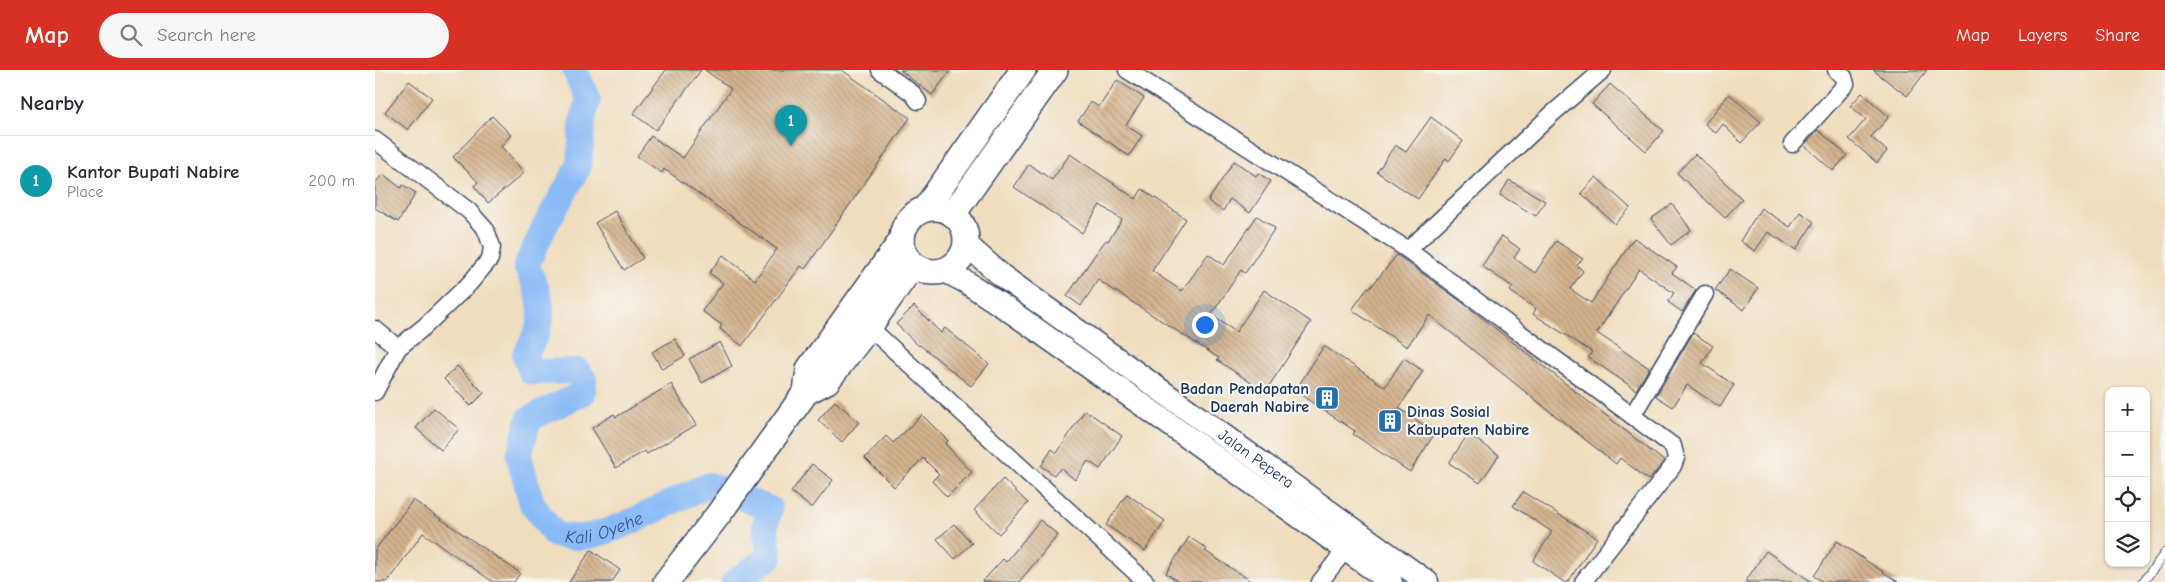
<!DOCTYPE html>
<html lang="en">
<head>
<meta charset="utf-8">
<style>
	body { margin:0; font-family:"Comic Neue",sans-serif; background:#f7f7f7; color:#2b2b33 }
	.controls { position:absolute; right:15px; bottom:15px; display:grid; overflow:hidden; border-radius:10px; box-shadow:0 1px 4px #0004 }
	.controls button { width:45px; height:45px; display:grid; place-items:center; padding:0; border:0; border-bottom:1px solid #e1e1e2; background:#fff; color:#2b2b33; font:25px sans-serif }
	.you { position:absolute; left:829px; top:254px; width:18px; height:18px; margin:-12px; border:4px solid #fff; border-radius:50%; background:#1a73e8; box-shadow:0 0 0 8px #1a73e833 }
	.badge { display:grid; place-items:center; width:32px; height:32px; border-radius:50%; background:#d93025; color:#fff; font-size:16px; font-weight:700 }
	.pin { position:absolute; translate:-50% -41px; filter:drop-shadow(0 1px 2px #0008) }
	.pin::after { content:''; position:absolute; top:26px; width:18px; height:15px; background:inherit; clip-path:polygon(0 0,100% 0,50% 100%) }
	.list { margin:0; padding:0; list-style:none }
	h2 { display:flex; justify-content:space-between; align-items:center; height:65px; margin:0; padding:0 20px; font-size:21px }
	h2 small { font-size:16px; font-weight:400; color:#7c7c81 }
	.list li { display:grid; grid-template-columns:32px 1fr auto; gap:15px; align-items:center; box-sizing:border-box; height:90px; padding:0 20px; border-top:1px solid #e1e1e2 }
	.list b { display:block; font-size:19px; white-space:nowrap }
	.list p { margin:0; font-size:16px; white-space:nowrap; color:#7c7c81 }
	.list em { font-size:16px; font-style:normal; color:#7c7c81 }
	.icon { flex:none; width:28px; height:28px; fill:none; stroke:currentColor; stroke-width:2; stroke-linecap:round; stroke-linejoin:round }
	.map { position:relative; flex:none; width:1790px; height:512px; overflow:hidden }
	header { display:flex; align-items:center; gap:30px; box-sizing:border-box; height:70px; padding:0 25px; background:#d93025; color:#fff }
	header strong { font-size:24px }
	nav { display:flex; gap:28px; margin-inline-start:auto; font-size:18px }
	.search { width:350px; height:45px; background:#f7f7f7; display:flex; align-items:center; gap:12px; box-sizing:border-box; padding:0 18px; border-radius:28px; color:#7c7c81; font-size:19px }
	main { display:flex }
	aside { flex:1; background:#fff }
	.map>svg:first-child { display:block }
	.lines { fill:none; stroke-linecap:round; stroke-linejoin:round }
	.river { stroke:#89baf6; stroke-width:26 }
	.building { fill:url(#building-back-hatch) }
	.lane-casing { stroke:#3b496c; stroke-width:10 }
	.street-casing { stroke:#3b496c; stroke-width:19 }
	.secondary-casing { stroke:#3b496c; stroke-width:25 }
	.primary-casing { stroke:#3b496c; stroke-width:28 }
	.lane { stroke:#fff; stroke-width:8 }
	.street { stroke:#fff; stroke-width:16 }
	.secondary { stroke:#fff; stroke-width:22 }
	.primary { stroke:#fff; stroke-width:25 }
	.labels { text-anchor:middle; dominant-baseline:central; stroke-width:4.5; stroke-linejoin:round; paint-order:stroke }
	.poi-label { font-size:16px; font-weight:bold; fill:#1b2f5e; stroke:#f6f6f2; text-anchor:end }
	.street-label { font-size:16px; fill:#1b2f5e; stroke:#f6f6f2 }
	.water-label { font-size:18px; font-style:italic; fill:#365284; stroke:#f6f6f2 }
</style>
</head>
<body>
<header>
<strong>Map</strong>
<div class="search"><svg class="icon" aria-label="search" viewBox="0 0 24 24"><circle cx="10" cy="10" r="6"/><path d="M15 15l6 6"/></svg>Search here</div>
<nav><a>Map</a><a>Layers</a><a>Share</a></nav>
</header>
<main>
<aside>
<h2>Nearby<small></small></h2>
<ul class="list">
<li><span class="badge" style="background:#0f9aa8">1</span><div><b>Kantor Bupati Nabire</b><p>Place</p></div><em>200 m</em></li>
</ul>
</aside>
<div class="map">
<svg width="1790" height="512" viewBox="0 0 1790 512">
	<defs>
		<pattern id="building-back-hatch" width="6" height="6" patternUnits="userSpaceOnUse" patternTransform="scale(1.25)"><rect width="6" height="6" fill="#d5b38d"/><path d="M-1 5l2 2M0 0l6 6M5-1l2 2" fill="none" stroke="#ac9276"/></pattern>
	</defs>
	<rect width="100%" height="100%" fill="#f6f6f2"/>
	<filter id="ink" filterUnits="userSpaceOnUse"><feTurbulence type="fractalNoise" baseFrequency=".02" numOctaves="2"/><feDisplacementMap in="SourceGraphic" scale="10" xChannelSelector="R" yChannelSelector="G"/><feConvolveMatrix kernelMatrix="1 2 1 2 8 2 1 2 1" color-interpolation-filters="sRGB"/></filter>
	<filter id="wash" filterUnits="userSpaceOnUse"><feTurbulence type="fractalNoise" baseFrequency=".0096" numOctaves="4" result="noise"/><feDisplacementMap in="SourceGraphic" scale="20" xChannelSelector="R" yChannelSelector="G"/><feGaussianBlur stdDeviation="1.12" result="paint"/><feColorMatrix in="noise" values="0 0 0 0 0 0 0 0 0 0 0 0 0 0 0 0 0 1.4 0 .05"/><feComposite in="paint" operator="in"/></filter>
	<g filter="url(#wash)">
		<rect width="100%" height="100%" fill="#f0ddbd"/>
		<g class="lines">
			<path class="river" id="s1" d="M200,0L213,30L208,48L204,96L170,156L151,196C170,233 172,248 150,285L156,302L203,301L209,309L208,323L154,349L144,386L157,434L180,465C189,466 199,468 207,467C245,463 297,429 335,415L395,439L390,457L395,487L359,512"/>
		</g>
		<g id="blocks">
			<g class="building">
				<polygon points="291,0 326,0 281,60 258,44"/>
				<polygon points="330,0 467,0 535,48 430,199 426,196 367,276 345,259 347,255 327,241 348,213 334,203 348,185 380,210 402,179 289,99 287,103 262,86 276,66 308,88 356,19"/>
				<polygon points="525,0 576,0 557,25"/>
				<polygon points="1498,0 1552,0 1532,26"/>
				<polygon points="742,10 769,28 751,55 767,66 754,86 703,51 716,32 724,37"/>
				<polygon points="34,11 57,28 33,60 10,42"/>
				<polygon points="1235,14 1289,61 1271,81 1217,34"/>
				<polygon points="1487,23 1514,47 1496,67 1512,81 1502,93 1474,69 1491,49 1475,36"/>
				<polygon points="1354,24 1386,52 1366,73 1348,54 1341,63 1330,54"/>
				<polygon points="117,46 136,65 126,76 149,103 113,133 99,116 103,112 78,87"/>
				<polygon points="1056,47 1088,71 1074,91 1071,88 1043,129 1002,102 1020,75 1031,82"/>
				<polygon points="1443,60 1472,85 1458,101 1429,75"/>
				<polygon points="695,84 761,129 767,119 811,149 777,201 807,221 833,184 849,195 882,146 900,158 870,203 866,200 836,245 861,262 889,220 936,252 890,322 842,290 844,288 723,210 706,236 692,226 719,186 731,170 733,171 747,150 725,135 707,163 639,117 654,94 677,110"/>
				<polygon points="1320,84 1367,129 1350,148 1302,103"/>
				<polygon points="859,91 881,106 883,103 896,111 875,143 855,129 848,141 833,131"/>
				<polygon points="8,104 26,118 28,115 41,123 23,152 0,138 0,113"/>
				<polygon points="1221,107 1255,138 1240,154 1206,123"/>
				<polygon points="1134,110 1170,131 1161,146 1125,125"/>
				<polygon points="1297,134 1316,160 1296,175 1276,149"/>
				<polygon points="1386,138 1415,157 1425,142 1439,152 1421,180 1393,162 1380,181 1365,171"/>
				<polygon points="240,141 268,188 249,200 220,153"/>
				<polygon points="1127,166 1145,179 1139,188 1160,203 1181,171 1208,189 1202,195 1208,201 1195,219 1216,233 1259,168 1302,197 1297,203 1321,220 1307,242 1293,232 1299,223 1264,199 1222,263 1274,298 1261,320 1213,287 1217,282 1158,244 1161,239 1135,221 1138,217 1107,196"/>
				<polygon points="1022,185 1088,233 1289,391 1274,410 1245,388 1241,394 1054,245 1032,277 977,240 993,217 995,218"/>
				<polygon points="1355,199 1383,218 1369,240 1340,220"/>
				<polygon points="539,236 566,263 570,258 614,294 596,316 545,275 544,276 521,254"/>
				<polygon points="1318,263 1338,276 1327,293 1359,315 1345,337 1312,315 1298,337 1281,326"/>
				<polygon points="300,269 310,286 287,299 277,282"/>
				<polygon points="345,272 357,296 327,313 314,289"/>
				<polygon points="949,276 1010,317 1029,288 1048,301 1024,338 1060,363 1035,402 978,364 980,361 920,321"/>
				<polygon points="82,296 109,323 96,336 69,309"/>
				<polygon points="296,314 321,355 272,384 270,381 241,398 217,358 239,344 241,347"/>
				<polygon points="460,331 484,352 467,372 443,350"/>
				<polygon points="59,338 84,359 66,380 41,358"/>
				<polygon points="710,340 747,366 725,399 713,391 700,410 686,398 679,405 666,396 677,379 682,383"/>
				<polygon points="547,345 573,371 570,374 597,402 572,427 557,411 564,404 548,388 519,417 490,388 511,366 518,373"/>
				<polygon points="1093,364 1124,385 1105,413 1074,393"/>
				<polygon points="437,394 458,410 437,438 416,422"/>
				<polygon points="628,409 653,433 624,464 599,440"/>
				<polygon points="1148,422 1222,468 1193,512 1189,512 1158,491 1177,462 1138,436"/>
				<polygon points="752,424 790,451 770,481 731,455"/>
				<polygon points="38,430 145,503 139,512 118,512 48,463 12,512 0,512 0,480"/>
				<polygon points="665,450 683,465 644,512 607,512 628,489 631,492"/>
				<polygon points="579,454 597,473 580,489 562,469"/>
				<polygon points="814,467 832,479 830,481 877,512 804,512 791,503"/>
				<polygon points="1462,471 1523,512 1448,512 1439,506"/>
				<polygon points="216,480 245,500 237,512 194,512"/>
				<polygon points="1391,481 1437,512 1370,512"/>
			</g>
		</g>
	</g>
	<g filter="url(#ink)">
		<use href="#blocks" fill-opacity="0" stroke="#3b496c" stroke-width="1"/>
		<g class="lines">
			<defs>
				<polyline id="lane" points="1768,512 1790,483"/>
				<g id="street">
					<polyline points="505,0 537,23 543,31"/>
					<polyline points="752,0 1033,180 1298,376 1301,388 1298,396 1208,512"/>
					<polyline points="0,70 94,141 111,160 117,177 115,189 95,213 49,257 23,278 0,322"/>
					<polyline points="1417,74 1471,14 1469,7 1461,0"/>
					<polyline points="1033,180 1177,44 1228,0"/>
					<polyline points="494,257 771,512"/>
					<polyline points="0,259 23,278"/>
					<polyline points="1257,346 1330,224"/>
					<polyline points="945,512 970,480"/>
				</g>
				<g id="secondary">
					<path id="s2" d="M591,174L627,206L1052,512"/>
					<polyline points="570,201 591,212 638,243 1016,512"/>
				</g>
				<g id="primary">
					<circle cx="559" cy="170" r="32"/>
					<polyline points="550,139 648,0"/>
					<polyline points="578,144 680,0"/>
					<polyline points="431,322 434,299 527,170"/>
					<polyline points="291,512 343,445 431,322 452,311 494,257 538,195"/>
				</g>
			</defs>
			<use href="#lane" class="lane-casing"/>
			<use href="#street" class="street-casing"/>
			<use href="#secondary" class="secondary-casing"/>
			<use href="#primary" class="primary-casing"/>
			<use href="#lane" class="lane"/>
			<use href="#street" class="street"/>
			<use href="#secondary" class="secondary"/>
			<use href="#primary" class="primary"/>
		</g>
	</g>
	<defs>
		<symbol id="building-square" viewBox="-11 -11 22 22"><rect x="-9" y="-9" width="18" height="18" rx="4" fill="#1f6fb2" stroke="#f6f6f2"/><path d="M-4-6H4V6H1V3H-1V6H-4ZM-2.5-4.3h1.7v1.8h-1.7ZM.8-4.3h1.7v1.8H.8ZM-2.5-1h1.7V.8h-1.7ZM.8-1h1.7V.8H.8Z" fill="#fff"/></symbol>
	</defs>
	<g fill-rule="evenodd">
		<use href="#building-square" x="938" y="314" width="28" height="28"/>
		<use href="#building-square" x="1001" y="337" width="28" height="28"/>
	</g>
	<g class="labels">
		<g class="poi-label">
			<text x="934" y="319">Badan Pendapatan<tspan x="934" dy="18">Daerah Nabire</tspan></text>
			<text x="1032" y="342" text-anchor="start">Dinas Sosial<tspan x="1032" dy="18">Kabupaten Nabire</tspan></text>
		</g>
		<g class="street-label">
			<text stroke="none"><textPath href="#s2" startOffset="361">Jalan Pepera</textPath></text>
		</g>
		<g class="water-label">
			<text stroke="none"><textPath href="#s1" startOffset="634">Kali Oyehe</textPath></text>
		</g>
	</g>
</svg>
<div class="controls">
<button>+</button>
<button>−</button>
<button><svg class="icon" aria-label="locate" viewBox="0 0 24 24"><circle cx="12" cy="12" r="6"/><path d="M12 2v4M12 18v4M2 12h4M18 12h4"/></svg></button>
<button><svg class="icon" aria-label="layers" viewBox="0 0 24 24"><path d="M12 4l9 5-9 5-9-5zM3 14l9 5 9-5"/></svg></button>
</div>
<div class="you"></div>
<div class="pin badge" style="left:416px;top:76px;background:#0f9aa8">1</div>
</div>
</main>
</body>
</html>
